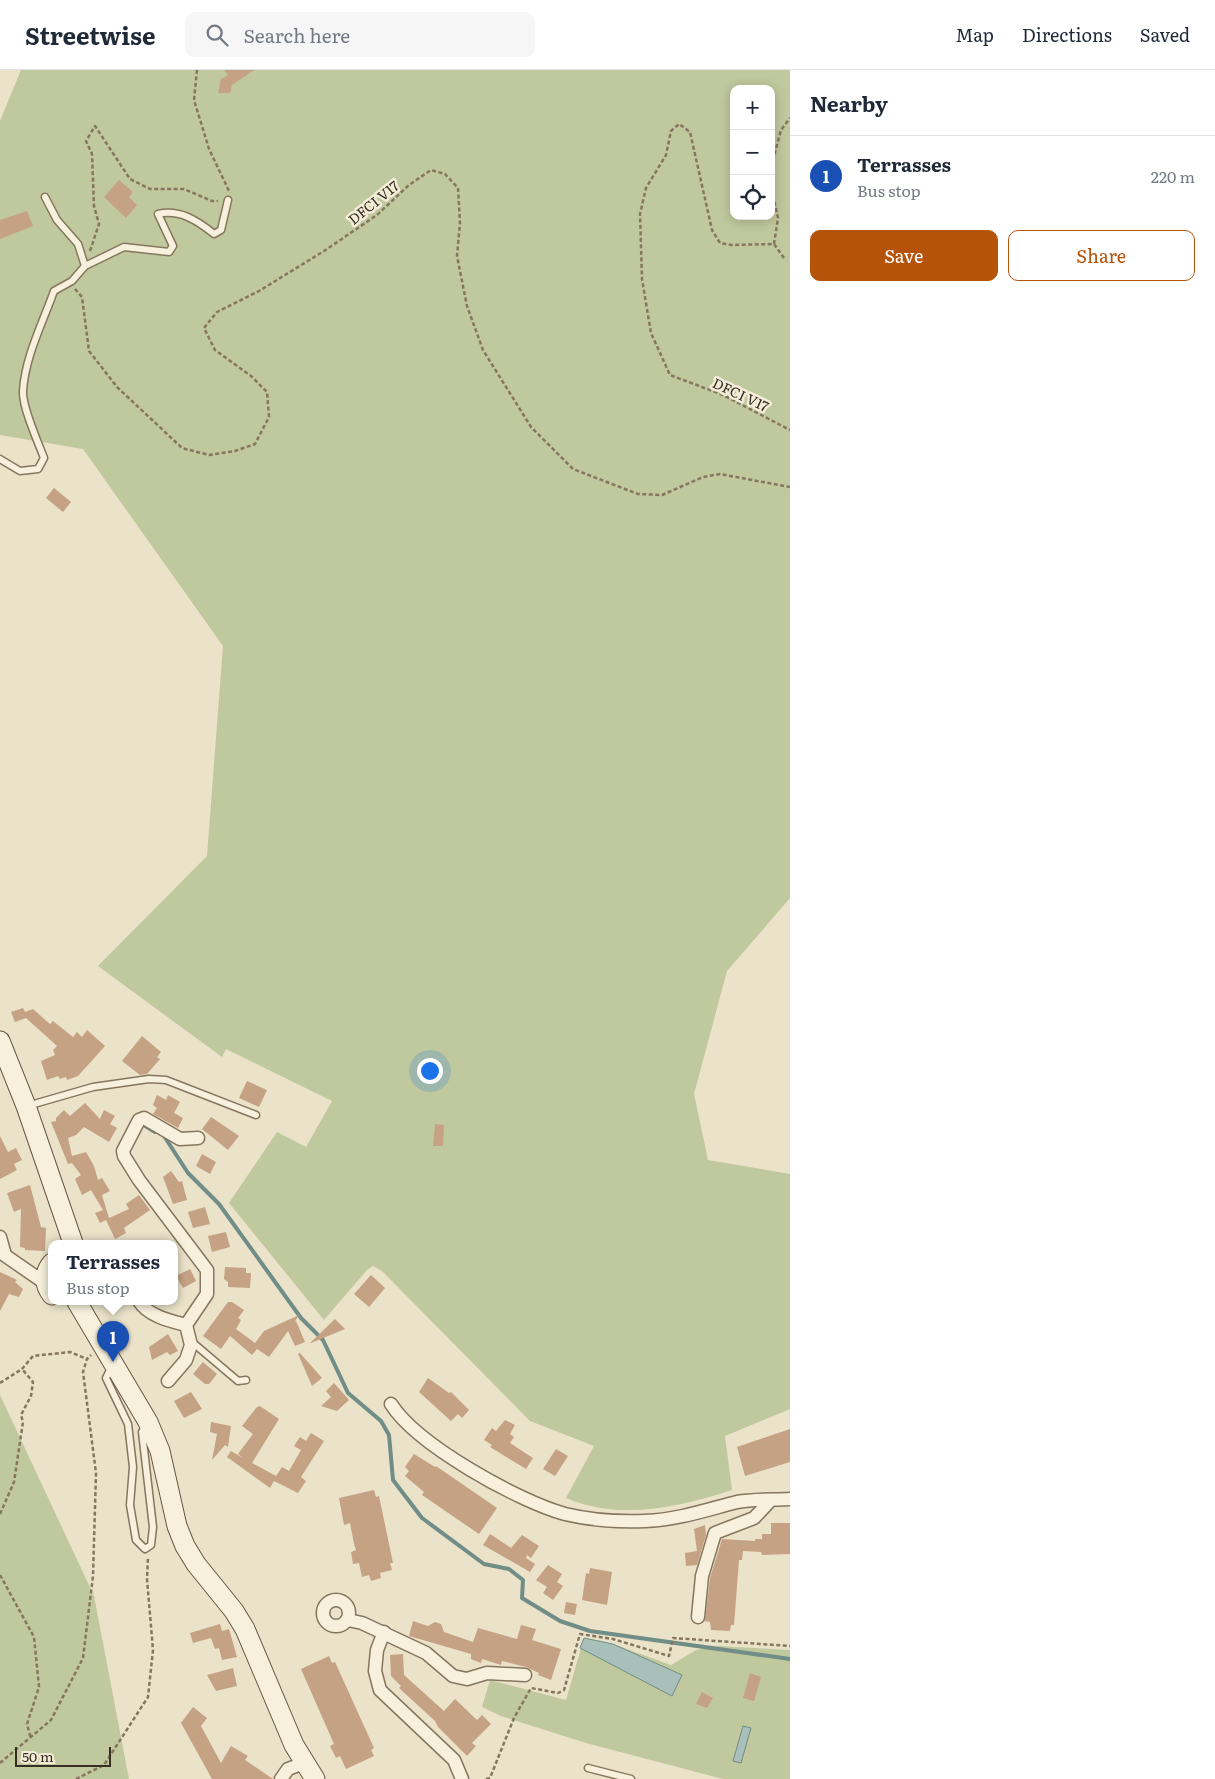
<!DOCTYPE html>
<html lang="en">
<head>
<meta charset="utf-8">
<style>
	body { margin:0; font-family:Literata,serif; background:#f6f6f7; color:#1f2937 }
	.controls { position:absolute; right:15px; top:15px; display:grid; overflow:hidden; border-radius:10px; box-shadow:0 2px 12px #0003 }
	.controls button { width:45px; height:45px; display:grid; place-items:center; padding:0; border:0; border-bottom:1px solid #e0e1e3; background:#fff; color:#1f2937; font:25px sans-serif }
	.scale { position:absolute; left:15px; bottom:12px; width:96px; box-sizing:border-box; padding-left:5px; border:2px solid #372d21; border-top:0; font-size:14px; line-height:18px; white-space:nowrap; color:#372d21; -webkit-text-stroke:4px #f3ecd8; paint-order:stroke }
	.you { position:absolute; left:429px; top:1000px; width:18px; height:18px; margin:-12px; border:4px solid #fff; border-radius:50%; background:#1a73e8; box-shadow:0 0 0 8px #1a73e833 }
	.badge { display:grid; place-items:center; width:32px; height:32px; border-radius:50%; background:#b45309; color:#fff; font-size:16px; font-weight:700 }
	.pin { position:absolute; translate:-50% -41px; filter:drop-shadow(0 1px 2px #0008) }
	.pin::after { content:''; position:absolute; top:26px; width:18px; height:15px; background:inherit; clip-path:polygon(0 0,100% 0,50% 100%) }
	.popup { position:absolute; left:48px; top:1170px; width:130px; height:65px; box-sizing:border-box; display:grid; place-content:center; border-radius:10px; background:#fff; filter:drop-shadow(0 1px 4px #0005); font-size:16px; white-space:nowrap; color:#747a83 }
	.popup b { font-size:19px; color:#1f2937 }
	.popup::after { content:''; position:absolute; left:50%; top:100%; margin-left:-10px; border:10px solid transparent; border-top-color:#fff }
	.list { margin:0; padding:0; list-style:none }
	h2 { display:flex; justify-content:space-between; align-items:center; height:65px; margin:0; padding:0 20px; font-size:21px }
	h2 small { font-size:16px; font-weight:400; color:#747a83 }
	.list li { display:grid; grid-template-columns:32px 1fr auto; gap:15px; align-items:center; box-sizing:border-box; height:80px; padding:0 20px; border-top:1px solid #e0e1e3 }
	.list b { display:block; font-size:19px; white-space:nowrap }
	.list p { margin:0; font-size:16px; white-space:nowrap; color:#747a83 }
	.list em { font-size:16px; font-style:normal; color:#747a83 }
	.actions { display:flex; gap:10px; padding:15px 20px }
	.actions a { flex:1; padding:11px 0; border:1px solid #b45309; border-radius:10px; text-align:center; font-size:18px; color:#b45309 }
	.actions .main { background:#b45309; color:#fff }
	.icon { flex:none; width:28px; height:28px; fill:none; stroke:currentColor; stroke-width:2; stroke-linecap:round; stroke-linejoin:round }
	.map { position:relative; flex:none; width:790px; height:1709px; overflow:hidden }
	header { display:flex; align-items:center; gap:30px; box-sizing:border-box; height:70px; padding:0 25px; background:#fff; border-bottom:1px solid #e0e1e3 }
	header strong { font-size:24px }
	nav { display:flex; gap:28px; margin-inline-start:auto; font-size:18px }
	.search { width:350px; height:45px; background:#f6f6f7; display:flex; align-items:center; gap:12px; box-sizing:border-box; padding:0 18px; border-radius:10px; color:#747a83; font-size:19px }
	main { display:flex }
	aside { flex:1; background:#fff }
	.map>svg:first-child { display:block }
	.green { fill:#c0c89e; fill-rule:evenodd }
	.water { fill:#a9bfba; stroke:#708d87 }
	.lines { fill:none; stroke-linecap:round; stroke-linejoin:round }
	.stream { stroke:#708d87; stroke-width:4 }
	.building { fill:#c5a283 }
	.lane-casing { stroke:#85765f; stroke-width:9 }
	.street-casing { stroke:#85765f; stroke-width:15 }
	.secondary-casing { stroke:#675742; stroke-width:21 }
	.path { stroke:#85765f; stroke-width:2.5; stroke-dasharray:4 2.5; stroke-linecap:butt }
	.lane { stroke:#f6f0dc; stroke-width:6 }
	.street { stroke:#f6f0dc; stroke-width:12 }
	.secondary { stroke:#f6f0dc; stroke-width:19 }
	.labels { text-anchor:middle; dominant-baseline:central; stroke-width:5; stroke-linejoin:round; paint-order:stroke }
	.street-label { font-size:14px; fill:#372d21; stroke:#f3ecd8 }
</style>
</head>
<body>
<header>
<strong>Streetwise</strong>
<div class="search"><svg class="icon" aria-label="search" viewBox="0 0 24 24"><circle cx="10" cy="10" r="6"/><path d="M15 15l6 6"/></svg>Search here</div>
<nav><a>Map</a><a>Directions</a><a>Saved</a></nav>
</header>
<main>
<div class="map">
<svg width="790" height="1709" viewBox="0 0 790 1709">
	<rect width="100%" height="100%" fill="#eae2c9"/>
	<g class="green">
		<path d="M21,0H790V828L727,901L694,1024L708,1090L790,1104V1339L725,1366L732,1420C680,1437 619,1451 566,1428L594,1376L530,1351L382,1201L373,1196L367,1200L324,1250L229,1133L277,1062L306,1077L332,1031L226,979L222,987L98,896L207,786L223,576L83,379L0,365V51ZM734,19H771V146H734Z"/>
		<polygon points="0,1325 94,1526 129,1709 0,1709"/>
		<polygon points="584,1568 613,1574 671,1595 696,1580 718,1576 790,1580 790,1709 723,1709 586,1673 501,1646 482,1637 490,1610 566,1630"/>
	</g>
	<g class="water">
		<polygon points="584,1568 613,1574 682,1605 672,1626 580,1578"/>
		<polygon points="743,1656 751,1658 741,1693 733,1691"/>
	</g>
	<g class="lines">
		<g class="stream">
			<polyline points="142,1054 155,1062"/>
			<polyline points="164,1066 188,1103 219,1134 301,1248 323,1270 348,1323 381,1351 389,1365 393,1410 422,1448 484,1494 509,1499 523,1510 522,1528 560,1551 590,1561 790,1589"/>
		</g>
	</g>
	<g class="building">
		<polygon points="224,0 254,0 232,15 230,23 218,23 221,9 228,5"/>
		<polygon points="119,110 133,122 129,127 137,135 126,148 104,127"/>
		<polygon points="27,141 33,156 0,169 0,150"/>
		<polygon points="54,418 71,432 63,442 46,428"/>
		<polygon points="23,938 25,942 33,939 50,954 53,951 73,967 77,962 82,967 87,960 105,976 78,1006 67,1010 66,1007 60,1009 58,1006 47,1010 41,991 55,985 53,980 57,976 26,948 15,952 11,942"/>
		<polygon points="142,966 161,982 157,987 160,989 147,1004 140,1005 122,991"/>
		<polygon points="247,1011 267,1020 259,1037 239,1028"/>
		<polygon points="157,1025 166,1030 168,1025 180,1032 174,1043 183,1048 178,1058 153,1044 157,1038 153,1035"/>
		<polygon points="85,1033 100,1049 104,1040 115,1046 110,1054 117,1058 109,1072 84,1057 76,1065 68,1068 72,1086 86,1082 94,1096 98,1110 102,1108 110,1121 102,1125 109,1148 129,1139 126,1134 139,1125 150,1140 124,1158 126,1163 115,1169 106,1150 100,1153 95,1143 103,1140 91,1120 82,1125 75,1109 81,1105 72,1093 68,1094 51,1052 56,1051 56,1048 64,1040 70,1046"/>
		<polygon points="211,1047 239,1066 228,1080 202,1059"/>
		<polygon points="435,1054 444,1055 443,1076 433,1076"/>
		<polygon points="0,1066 8,1082 16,1078 22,1090 14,1094 17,1100 0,1109"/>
		<polygon points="202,1084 216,1092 210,1104 196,1096"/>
		<polygon points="171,1101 179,1112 182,1111 187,1130 173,1134 163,1107"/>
		<polygon points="30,1115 41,1157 46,1158 45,1181 25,1180 25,1178 20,1177 21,1139 14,1142 7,1123"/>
		<polygon points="205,1137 210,1154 193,1158 188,1142"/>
		<polygon points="226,1162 230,1177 212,1182 208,1166"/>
		<polygon points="225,1197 246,1198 246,1203 251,1203 250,1218 228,1217 228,1212 224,1209"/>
		<polygon points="190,1199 196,1211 183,1218 176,1206"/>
		<polygon points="0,1202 17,1210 15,1212 23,1219 19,1227 9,1224 0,1241"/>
		<polygon points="371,1205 385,1218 369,1237 354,1224"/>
		<polygon points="228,1232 232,1232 244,1240 238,1248 241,1250 236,1259 255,1273 264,1261 299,1245 294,1253 296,1251 305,1272 295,1276 288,1261 269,1287 257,1279 252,1285 230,1266 221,1279 203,1266"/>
		<polygon points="335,1249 345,1259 311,1273 310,1273"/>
		<polygon points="168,1264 178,1281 170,1285 167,1282 152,1290 149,1277"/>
		<polygon points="300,1283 322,1308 312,1316 298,1284"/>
		<polygon points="203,1292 217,1304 209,1314 205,1314 193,1304"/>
		<polygon points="428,1308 449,1323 451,1322 469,1340 462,1348 458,1344 451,1351 419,1322"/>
		<polygon points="334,1313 349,1330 337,1341 321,1336 331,1327 326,1321"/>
		<polygon points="191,1322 202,1339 184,1348 174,1331"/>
		<polygon points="260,1336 279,1349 252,1393 276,1406 282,1397 289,1401 301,1380 294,1376 300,1367 306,1371 311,1363 324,1371 301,1407 306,1411 298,1423 274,1411 270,1418 227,1387 231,1381 243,1388 238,1384 253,1364 242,1356 257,1337"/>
		<polygon points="505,1350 515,1355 510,1364 514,1367 510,1373 533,1388 526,1399 490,1377 492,1375 484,1370 492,1358 496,1361"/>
		<polygon points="211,1352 231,1356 228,1377 225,1375 212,1390 217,1364 210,1362"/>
		<polygon points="790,1359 790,1392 745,1406 737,1377"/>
		<polygon points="556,1379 568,1386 555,1406 543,1399"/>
		<polygon points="414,1384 435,1397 436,1396 497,1438 479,1464 422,1425 424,1422 405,1406 409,1401 405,1397"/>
		<polygon points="374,1420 376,1427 379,1426 393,1493 390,1493 392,1500 380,1503 381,1508 371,1511 369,1505 362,1507 359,1493 353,1494 351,1482 356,1480 354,1474 350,1453 344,1455 339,1428"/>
		<polygon points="771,1453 790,1453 790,1484 762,1485 761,1482 743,1481 742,1490 739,1490 734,1555 731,1555 730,1561 711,1560 710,1552 705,1551 710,1508 722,1469 755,1471 755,1469 762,1469 762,1464 771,1464"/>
		<polygon points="705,1455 706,1465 697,1495 686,1496 685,1483 697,1481 694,1459"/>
		<polygon points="490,1464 511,1478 522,1465 539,1476 531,1488 527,1485 526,1488 535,1494 530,1502 483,1475"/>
		<polygon points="548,1495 562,1504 557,1512 563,1516 553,1530 543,1523 547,1517 536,1510"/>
		<polygon points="590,1498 612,1502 607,1535 582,1530 586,1503 589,1504"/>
		<polygon points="566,1532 577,1534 575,1545 564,1543"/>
		<polygon points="413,1551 428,1556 435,1552 441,1554 444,1562 473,1572 478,1558 517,1569 521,1555 536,1559 532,1570 561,1579 551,1610 538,1605 539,1603 526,1597 502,1591 501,1595 482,1589 481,1593 471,1589 471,1584 409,1566"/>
		<polygon points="220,1554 222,1561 229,1559 237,1587 222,1590 219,1578 215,1579 211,1568 193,1573 190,1563"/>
		<polygon points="403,1584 404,1605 444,1641 455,1629 477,1650 482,1645 491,1654 472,1673 476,1676 467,1686 438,1657 435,1651 399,1618 401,1616 391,1606 390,1585"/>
		<polygon points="329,1586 332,1593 335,1592 374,1678 371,1680 374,1686 346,1699 340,1686 336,1688 330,1676 334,1674 301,1599"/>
		<polygon points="233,1598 237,1616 216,1621 207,1605"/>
		<polygon points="750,1603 761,1607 754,1631 743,1628"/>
		<polygon points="702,1622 713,1628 707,1638 696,1634"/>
		<polygon points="193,1637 207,1648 201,1656 221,1693 231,1676 248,1686 245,1690 273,1709 212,1709 181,1653"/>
	</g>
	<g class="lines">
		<defs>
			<g id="lane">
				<path d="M85,196L124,177L169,182L173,176L158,144C180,139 198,151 214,164L221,160L228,130"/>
				<path d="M0,389L20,401L38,399L44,388C38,372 22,337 23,321C25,287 43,252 54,221L72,211L85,196L78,174L57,150L45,127"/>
				<polyline points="27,1036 93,1017 149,1009 166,1010 256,1045"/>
				<polyline points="192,1272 238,1311 246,1310"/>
				<polyline points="115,1298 110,1300 106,1308 128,1354 133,1397 130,1435 136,1470 145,1479 151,1475 153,1457 142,1362 146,1355"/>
				<polyline points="588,1698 631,1709"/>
			</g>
			<g id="street">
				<polyline points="0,1167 5,1185"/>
				<polyline points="0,1182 45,1213"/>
				<path d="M139,1231C148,1246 170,1251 186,1255L207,1224V1200L139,1110L124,1086L123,1081L139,1050L144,1048L180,1069L198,1068"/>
				<polyline points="168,1311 186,1290 191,1275 186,1255"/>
				<path d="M391,1334C417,1375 518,1431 565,1444C590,1450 619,1452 645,1451C677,1450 706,1440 737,1432C754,1429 773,1430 790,1429"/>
				<circle cx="336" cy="1543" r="13"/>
				<polyline points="698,1547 702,1506 715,1463 754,1448 771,1430"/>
				<polyline points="348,1550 362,1553 426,1583 453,1606 467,1609 487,1603 525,1605"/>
				<polyline points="384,1562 377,1580 375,1601 380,1620 454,1690 462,1709"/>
				<polyline points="281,1709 288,1699 304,1693"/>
			</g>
			<g id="secondary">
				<polyline points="0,971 26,1036 73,1173"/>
				<path d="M52,1193C43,1204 44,1215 52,1225"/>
				<polyline points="77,1232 148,1352 160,1381 177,1456 185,1476 196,1494 234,1541 245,1559 294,1675 315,1709"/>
			</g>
		</defs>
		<use href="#lane" class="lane-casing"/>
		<use href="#street" class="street-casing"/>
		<use href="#secondary" class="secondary-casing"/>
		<g class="path">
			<polyline points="197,0 194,30 209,79 230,123"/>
			<polyline points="774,174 778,148 772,121 774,86 781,60 790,48"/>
			<polyline points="90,181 99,154 94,136 92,84 86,71 95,56 130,109 150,119 184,119 212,131 218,131"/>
			<polyline points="784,188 774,174 731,175 720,173 712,160 690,62 679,54 671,61 666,85 646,118 640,144 642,209 651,263 670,305 723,325 790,360"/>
			<polyline points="75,219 82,227 89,281 117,317 182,378 209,385 235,381 255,374 269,347 267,322 251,306 215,280 204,258 217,242 259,221 324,181 377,145 409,115 431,100 445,104 458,118 460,153 457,186 467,236 483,280 531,357 573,399 638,424 662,425 703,407 720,404 790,417"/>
			<polyline points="0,1313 22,1299 33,1286 70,1282 87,1289"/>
			<polyline points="0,1444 14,1412 23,1352 21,1345 31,1326 33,1312 22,1299"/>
			<polyline points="0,1505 34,1567 39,1617 27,1654 31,1669"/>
			<polyline points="0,1693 51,1650 83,1588 93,1506 96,1403 83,1302 87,1289 91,1285"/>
			<polyline points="76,1709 104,1695 148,1627 153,1580 147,1509 148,1487"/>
			<polyline points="486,1709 490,1708 514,1648 531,1618 558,1623 564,1620 580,1564 613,1569 669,1586 673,1568 790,1576"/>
		</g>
		<use href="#lane" class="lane"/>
		<use href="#street" class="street"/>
		<use href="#secondary" class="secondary"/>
	</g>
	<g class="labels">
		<g class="street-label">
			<text transform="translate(373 132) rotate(-39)">DFCI V17</text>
			<text transform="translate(741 324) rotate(25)">DFCI V17</text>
		</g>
	</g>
</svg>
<div class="controls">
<button>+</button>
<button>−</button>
<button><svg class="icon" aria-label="locate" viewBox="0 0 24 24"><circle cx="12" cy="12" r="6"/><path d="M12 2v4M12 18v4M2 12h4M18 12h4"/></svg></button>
</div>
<div class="scale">50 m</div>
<div class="you"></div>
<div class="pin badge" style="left:113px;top:1292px;background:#1a4fb4">1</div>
<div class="popup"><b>Terrasses</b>Bus stop</div>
</div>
<aside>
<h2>Nearby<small></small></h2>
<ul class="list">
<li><span class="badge" style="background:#1a4fb4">1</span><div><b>Terrasses</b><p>Bus stop</p></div><em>220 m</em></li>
</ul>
<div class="actions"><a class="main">Save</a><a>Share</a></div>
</aside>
</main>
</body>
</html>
